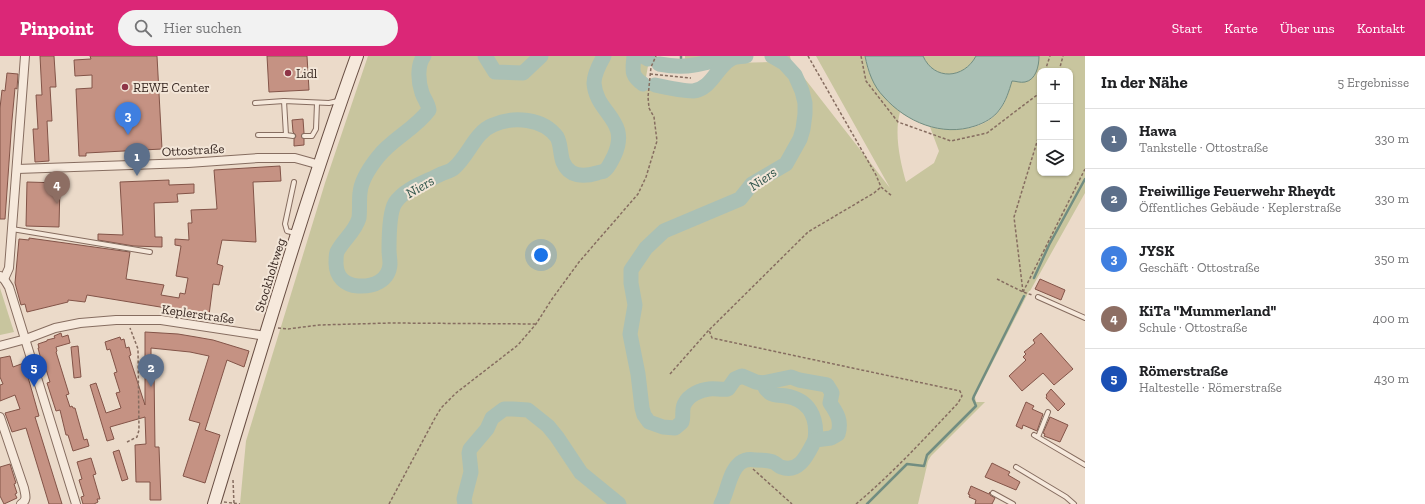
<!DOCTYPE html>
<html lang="de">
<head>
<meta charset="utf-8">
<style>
	body { margin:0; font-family:"Zilla Slab",serif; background:#f2f2f2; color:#202124 }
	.controls { position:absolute; right:12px; top:12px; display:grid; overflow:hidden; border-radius:8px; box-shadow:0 1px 3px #0004 }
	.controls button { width:36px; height:36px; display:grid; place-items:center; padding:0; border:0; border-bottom:1px solid #e0e0e0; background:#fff; color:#202124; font:20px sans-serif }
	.you { position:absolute; left:541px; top:199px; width:14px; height:14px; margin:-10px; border:3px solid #fff; border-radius:50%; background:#1a73e8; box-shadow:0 0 0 6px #1a73e833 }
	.badge { display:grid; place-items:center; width:26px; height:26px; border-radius:50%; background:#db2777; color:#fff; font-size:13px; font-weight:700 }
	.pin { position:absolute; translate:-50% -33px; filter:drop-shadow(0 1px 2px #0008) }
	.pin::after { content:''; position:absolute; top:21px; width:14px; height:12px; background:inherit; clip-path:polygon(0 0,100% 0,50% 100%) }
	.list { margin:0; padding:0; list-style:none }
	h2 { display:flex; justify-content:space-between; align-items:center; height:52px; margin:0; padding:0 16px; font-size:17px }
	h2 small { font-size:13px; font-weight:400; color:#757577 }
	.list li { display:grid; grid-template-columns:26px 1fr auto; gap:12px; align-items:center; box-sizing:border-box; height:60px; padding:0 16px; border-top:1px solid #e0e0e0 }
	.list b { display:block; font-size:15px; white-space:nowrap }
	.list p { margin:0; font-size:13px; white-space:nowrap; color:#757577 }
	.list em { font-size:13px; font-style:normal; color:#757577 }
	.icon { flex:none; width:22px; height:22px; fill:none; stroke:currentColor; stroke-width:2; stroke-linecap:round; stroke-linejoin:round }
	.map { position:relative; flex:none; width:1085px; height:448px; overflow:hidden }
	header { display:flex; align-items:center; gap:24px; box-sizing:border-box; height:56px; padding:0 20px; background:#db2777; color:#fff }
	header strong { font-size:19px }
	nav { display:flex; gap:22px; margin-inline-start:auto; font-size:14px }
	.search { width:280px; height:36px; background:#f2f2f2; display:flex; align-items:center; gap:10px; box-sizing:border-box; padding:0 14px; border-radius:22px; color:#757577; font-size:15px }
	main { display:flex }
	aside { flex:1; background:#fff }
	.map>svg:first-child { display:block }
	.green { fill:#c8c59e; fill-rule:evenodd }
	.water { fill:#aac0b5; stroke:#718d81 }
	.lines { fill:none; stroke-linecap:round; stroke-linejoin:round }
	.stream { stroke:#718d81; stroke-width:2.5 }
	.river { stroke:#aac0b5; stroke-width:15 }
	.building { fill:#c59283; stroke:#835448 }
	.lane-casing { stroke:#866d60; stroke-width:6 }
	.street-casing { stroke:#866d60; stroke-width:10 }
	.secondary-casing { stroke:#684e43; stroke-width:14 }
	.path { stroke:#866d60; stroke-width:1.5; stroke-dasharray:3 2; stroke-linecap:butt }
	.lane { stroke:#f6e9dc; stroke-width:4 }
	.street { stroke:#f6e9dc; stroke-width:8 }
	.secondary { stroke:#f6e9dc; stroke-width:12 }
	.poi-dot { fill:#8f3547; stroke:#f3e6d8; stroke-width:1.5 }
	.labels { text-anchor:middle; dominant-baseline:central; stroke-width:4; stroke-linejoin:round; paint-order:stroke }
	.poi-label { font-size:13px; fill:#382822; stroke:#f3e6d8; text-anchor:start }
	.street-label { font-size:13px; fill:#382822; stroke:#f3e6d8 }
	.water-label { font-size:14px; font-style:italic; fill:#32564d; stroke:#f3e6d8 }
</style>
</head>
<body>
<header>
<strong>Pinpoint</strong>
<div class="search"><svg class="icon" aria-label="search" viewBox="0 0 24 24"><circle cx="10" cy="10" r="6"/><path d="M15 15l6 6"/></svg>Hier suchen</div>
<nav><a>Start</a><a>Karte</a><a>Über uns</a><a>Kontakt</a></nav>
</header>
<main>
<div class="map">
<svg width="1085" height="448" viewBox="0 0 1085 448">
	<rect width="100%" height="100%" fill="#ebdac9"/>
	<g class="green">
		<path d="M368,0H653L648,10L644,32L693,39L710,32L727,14L730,7L772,6L781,0H790L791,5L890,132L816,0H865L868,14L884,41L900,56C894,78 900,105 906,126L934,107L939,95L930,71C954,76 984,75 1000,54C1006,46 1009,35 1012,25L1020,26L1039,5V0H1085V137L1030,235H1029L975,341L976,346H985L931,400L928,405L918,448H240L246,385L325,127ZM1040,15H1070V117H1040Z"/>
		<polygon points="685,0 716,0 685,7"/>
		<path d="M923,0H976C964,23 934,25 923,0Z"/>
		<polygon points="0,232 14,276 0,279"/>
	</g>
	<path class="water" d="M865,0H923C934,25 964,23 976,0H1039C1039,10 1036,24 1025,26C1020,27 1016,25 1012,25C1009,35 1006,45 1000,53C994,62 984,67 975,70C942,81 906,66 884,41C873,30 868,15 865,0Z"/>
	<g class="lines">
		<g class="stream">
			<polyline points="681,9 681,0"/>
			<polyline points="1034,222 1049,189 1085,123"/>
			<polyline points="867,448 907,408 924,410 927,399 976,350 973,343 974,340 1024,240"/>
		</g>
		<g class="river">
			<path d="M424,0C417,9 418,25 422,37C424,43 428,47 429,54C415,73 392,83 378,101C370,111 361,124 360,137C359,145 360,154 359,162C355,176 343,184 337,196C336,199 336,204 336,207C336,221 345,229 358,230C373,231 389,225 390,208C390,203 389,198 389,194C389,182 389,157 395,147C405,132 426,126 441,118C446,116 451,115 454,112C469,99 475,76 493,69C513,60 543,62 557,81C561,88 560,98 563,106C569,121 584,121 597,117C599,116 602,116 604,115C608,113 612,104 614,100C631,64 596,58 594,27C594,19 600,7 604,0"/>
			<polyline points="485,0 495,16 523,17 541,0"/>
			<path d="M634,0C633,14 630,19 643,28"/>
			<polyline points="643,0 648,3"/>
			<path d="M659,8C670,10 683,11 694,9C707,7 719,3 732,2"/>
			<path d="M655,29C664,31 685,35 693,35C712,33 717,10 731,3C735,0 741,1 746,0"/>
			<path d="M763,327C764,330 766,334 768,335C772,340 780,339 786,340C809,344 818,361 815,384"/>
			<polyline points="465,448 464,443 471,416 469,397 470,393 487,373 492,362 504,353 513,353 528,354 548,370 557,381 581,417 619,448"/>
			<path d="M721,448C728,435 729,416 740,407C744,404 750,403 755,404C760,404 768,404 773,406C776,407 778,410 781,411C800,418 808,397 815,384L831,382L838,378C842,365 837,357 830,347L832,337L827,329L799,324L791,321L763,327L756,326L742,320L735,323L728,333C721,334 715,332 709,333C700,334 689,339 685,347C681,352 684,360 682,366L675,372L663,371L649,366L644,359L642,352L638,318L630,278L635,249L631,227V214L646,192L664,175L740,143L752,128L786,108L800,83L803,73L805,58V47L802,35L795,19L784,7L772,0"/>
		</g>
	</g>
	<g class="building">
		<polygon points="40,0 54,0 56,31 50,31 52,65 47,65 49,105 35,106 33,73 38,73 36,39 42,39"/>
		<polygon points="90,0 157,0 162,93 86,97 86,100 79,100 76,33 92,32 92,19 75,20 74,4 91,3"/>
		<polygon points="267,0 307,0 309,34 269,36"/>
		<polygon points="7,17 18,18 17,33 15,32 12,64 5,163 0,163 0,52 2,34 5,35"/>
		<polygon points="303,63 304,77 301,80 304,83 304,89 294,90 294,83 296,80 293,76 292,64"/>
		<polygon points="280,110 281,125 253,126 256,186 222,184 217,208 223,210 219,229 213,228 209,259 87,239 85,246 68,244 68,246 27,256 25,248 21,249 15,227 19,183 29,184 29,182 130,196 126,223 164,229 161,239 179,242 180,237 185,238 188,222 176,220 181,190 175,189 175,183 189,184 188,167 192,167 191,154 217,153 214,114"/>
		<polygon points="169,124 169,129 194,128 194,137 177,138 178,146 154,147 155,181 162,181 162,191 134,190 98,184 98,178 123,179 120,126"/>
		<polygon points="27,126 60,127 59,171 26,170"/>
		<polygon points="1040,223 1065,234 1061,244 1035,233"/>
		<polygon points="145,276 178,278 196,281 213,284 249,295 244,311 227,304 205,374 220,379 205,427 183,420 200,367 189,364 209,300 190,296 151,292 151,310 154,310 154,315 155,391 159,391 161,444 150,444 150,426 136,426 135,389 146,388 145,361 110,371 114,383 107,385 90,329 96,327 106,357 121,352 116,337 120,336 114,317 117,316 110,293 107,294 105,286 120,281 121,284 124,283 126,292 129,291 131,299 129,300 145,349"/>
		<polygon points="61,277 62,281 68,279 70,287 56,291 57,295 56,296 69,338 66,339 70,351 72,350 73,352 75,352 84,384 87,383 89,390 73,395 68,379 66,379 60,354 56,355 47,327 50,326 45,310 43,311 38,292 39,292 38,288 47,285 47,284 55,282 54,280"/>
		<polygon points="1041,277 1073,313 1054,329 1043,317 1022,335 1009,320 1026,304 1023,301 1026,298 1024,296 1035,287 1033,284"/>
		<polygon points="78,290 81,321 74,322 71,291"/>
		<polygon points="10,300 13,311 24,307 39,360 35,361 62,448 49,448 26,372 12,376 5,357 20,353 15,339 0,345 0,329 3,328 0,321 0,302"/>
		<polygon points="1051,333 1065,348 1058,355 1046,342 1047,340 1046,339"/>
		<polygon points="1026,346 1034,350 1032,353 1043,358 1037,375 1023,369 1022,373 1016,370"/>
		<polygon points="1050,361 1068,369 1060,386 1044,380 1045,378 1043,377"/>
		<polygon points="119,394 128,423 122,425 113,396"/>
		<polygon points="91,402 96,418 93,419 100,443 97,443 98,446 94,448 83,448 81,441 84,440 79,424 82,423 77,406"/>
		<polygon points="992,407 1010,416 1008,419 1020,426 1016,434 985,421"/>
		<polygon points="10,408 15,424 16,427 14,428 17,437 15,438 17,442 4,448 0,440 0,411"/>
		<polygon points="971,430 989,438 990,436 990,439 995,442 992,448 975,448 976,444 969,441 970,439 968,438"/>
	</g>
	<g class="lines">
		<defs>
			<g id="lane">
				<polyline points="284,45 286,79 293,80"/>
				<polyline points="255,47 284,45 329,47 338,45"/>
				<polyline points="258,79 286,79"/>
				<polyline points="304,80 312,80 316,73 317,47"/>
				<polyline points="294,126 285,168 287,175 295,177"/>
				<polyline points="12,173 150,196"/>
				<polyline points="1038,241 1085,262"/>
				<polyline points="1034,379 1085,409"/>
				<polyline points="1038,381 1048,356"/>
				<polyline points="1016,411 1066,441 1074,448"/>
				<polyline points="993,437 1013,448"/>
			</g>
			<g id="street">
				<polyline points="17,113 188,107 258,102 295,102 320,109"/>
				<polyline points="0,220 4,223 9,231 76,448"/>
				<polyline points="4,223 9,212 25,0"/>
				<polyline points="0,290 26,283 55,272 80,267 116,264 161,264 266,280"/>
				<path d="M0,361L24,432C25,438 28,444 21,448"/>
			</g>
			<path id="secondary" d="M214,448C260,298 304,147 357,0"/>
		</defs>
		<use href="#lane" class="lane-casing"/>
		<use href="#street" class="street-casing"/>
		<use href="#secondary" class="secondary-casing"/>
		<g class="path">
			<polyline points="808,0 876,119 881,131 892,140"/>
			<polyline points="861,0 866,25 898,66 951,85 987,77 1037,39 1040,29"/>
			<polyline points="1045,15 1050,0"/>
			<polyline points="1059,15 1063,0"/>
			<polyline points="650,18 691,22"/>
			<polyline points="997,223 1023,236 1032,239"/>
			<polyline points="1023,236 1014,161 1040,76"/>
			<polyline points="1023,236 1085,113"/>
			<polyline points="278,272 288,273 319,269 391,267 536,268"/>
			<polyline points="670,318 709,274"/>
			<polyline points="127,386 137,381 139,374 138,293 130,272"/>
			<polyline points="753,413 792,448"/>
			<polyline points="233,424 234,448"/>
			<polyline points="224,446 240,448"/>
			<polyline points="389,448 435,362 441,352 456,337 518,289 536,268 552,243 579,206 638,138 646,121 657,85 654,61 649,52 648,41 651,11 656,0"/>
			<path d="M856,448C893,417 925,382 958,347L962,340L960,335L712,282L709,274L808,176L874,137L881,131"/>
		</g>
		<use href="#lane" class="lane"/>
		<use href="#street" class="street"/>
		<use href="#secondary" class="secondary"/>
	</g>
	<g class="poi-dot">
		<circle cx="288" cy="17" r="4"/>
		<circle cx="125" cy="31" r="4"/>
	</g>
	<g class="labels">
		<g class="poi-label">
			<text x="296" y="17">Lidl</text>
			<text x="133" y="31">REWE Center</text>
		</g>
		<g class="street-label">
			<text transform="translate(193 94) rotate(-3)">Ottostraße</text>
			<text transform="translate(270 219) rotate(-73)">Stockholtweg</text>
			<text transform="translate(198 258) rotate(8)">Keplerstraße</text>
		</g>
		<g class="water-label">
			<text transform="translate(763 123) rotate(-35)">Niers</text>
			<text transform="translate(420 131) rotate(-30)">Niers</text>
		</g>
	</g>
</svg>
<div class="controls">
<button>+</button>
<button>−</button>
<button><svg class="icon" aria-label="layers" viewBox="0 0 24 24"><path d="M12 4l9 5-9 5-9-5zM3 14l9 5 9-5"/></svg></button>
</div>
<div class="you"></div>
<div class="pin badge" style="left:137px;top:120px;background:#5c6f8a">1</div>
<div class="pin badge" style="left:151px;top:331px;background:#5c6f8a">2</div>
<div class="pin badge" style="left:128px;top:79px;background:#3f7fe0">3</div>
<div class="pin badge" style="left:57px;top:148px;background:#8d6e63">4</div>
<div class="pin badge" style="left:34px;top:331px;background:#1a4fb4">5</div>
</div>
<aside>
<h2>In der Nähe<small>5 Ergebnisse</small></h2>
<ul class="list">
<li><span class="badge" style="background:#5c6f8a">1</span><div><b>Hawa</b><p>Tankstelle · Ottostraße</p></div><em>330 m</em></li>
<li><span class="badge" style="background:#5c6f8a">2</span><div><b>Freiwillige Feuerwehr Rheydt</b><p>Öffentliches Gebäude · Keplerstraße</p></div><em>330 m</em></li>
<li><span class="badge" style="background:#3f7fe0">3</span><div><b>JYSK</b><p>Geschäft · Ottostraße</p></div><em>350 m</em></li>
<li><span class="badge" style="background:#8d6e63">4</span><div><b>KiTa &quot;Mummerland&quot;</b><p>Schule · Ottostraße</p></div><em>400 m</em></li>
<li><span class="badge" style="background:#1a4fb4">5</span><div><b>Römerstraße</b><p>Haltestelle · Römerstraße</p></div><em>430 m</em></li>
</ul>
</aside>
</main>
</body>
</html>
